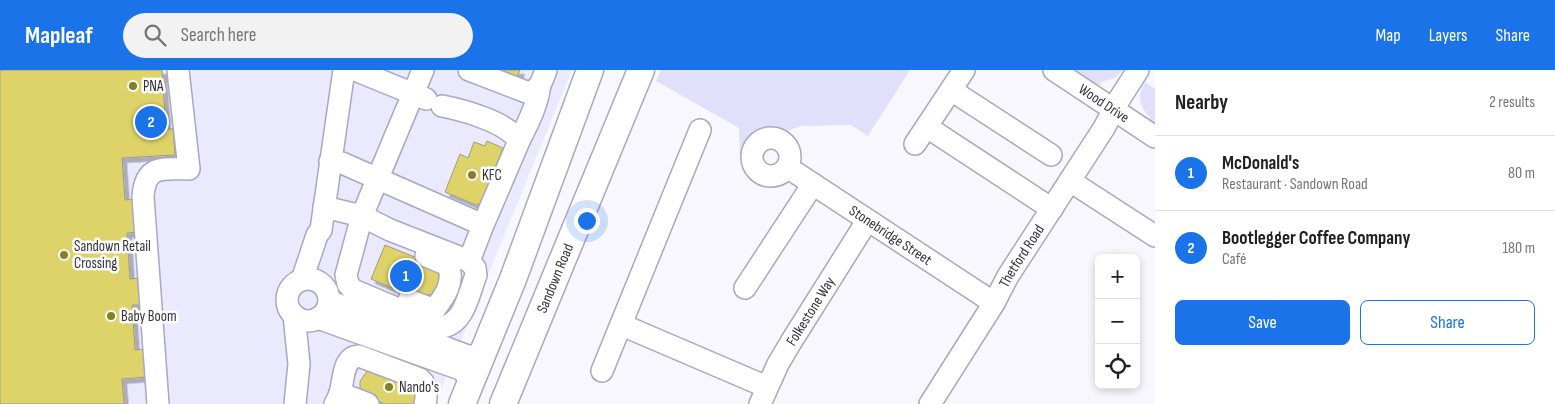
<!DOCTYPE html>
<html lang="en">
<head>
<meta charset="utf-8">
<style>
	body { margin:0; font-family:"Sofia Sans Condensed",sans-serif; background:#f2f2f2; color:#202124 }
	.controls { position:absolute; right:15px; bottom:15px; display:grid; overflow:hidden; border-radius:8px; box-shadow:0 2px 8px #0003 }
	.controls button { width:45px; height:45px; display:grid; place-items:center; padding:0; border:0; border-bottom:1px solid #e0e0e0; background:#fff; color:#202124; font:25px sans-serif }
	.you { position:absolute; left:586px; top:150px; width:18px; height:18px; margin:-12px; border:4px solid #fff; border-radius:50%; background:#1a73e8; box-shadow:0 0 0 8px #1a73e833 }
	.badge { display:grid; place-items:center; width:32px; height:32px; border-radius:50%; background:#1a73e8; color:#fff; font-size:16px; font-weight:700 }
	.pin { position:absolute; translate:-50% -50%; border:2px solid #fff; box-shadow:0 1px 5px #0006 }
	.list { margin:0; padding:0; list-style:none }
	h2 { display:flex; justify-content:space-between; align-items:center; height:65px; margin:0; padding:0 20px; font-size:21px }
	h2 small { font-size:16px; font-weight:400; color:#757577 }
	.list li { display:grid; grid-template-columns:32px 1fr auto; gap:15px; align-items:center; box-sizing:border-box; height:75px; padding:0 20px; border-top:1px solid #e0e0e0 }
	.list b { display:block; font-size:19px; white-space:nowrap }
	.list p { margin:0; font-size:16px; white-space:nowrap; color:#757577 }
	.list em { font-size:16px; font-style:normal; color:#757577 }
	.actions { display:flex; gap:10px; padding:15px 20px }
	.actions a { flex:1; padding:11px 0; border:1px solid #1a73e8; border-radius:8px; text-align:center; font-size:18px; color:#1a73e8 }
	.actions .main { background:#1a73e8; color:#fff }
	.icon { flex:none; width:28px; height:28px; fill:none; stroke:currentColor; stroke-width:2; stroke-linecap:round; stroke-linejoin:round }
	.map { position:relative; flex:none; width:1155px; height:334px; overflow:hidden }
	header { display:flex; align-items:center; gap:30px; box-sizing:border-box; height:70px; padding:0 25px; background:#1a73e8; color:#fff }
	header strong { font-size:24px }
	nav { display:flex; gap:28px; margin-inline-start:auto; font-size:18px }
	.search { width:350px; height:45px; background:#f2f2f2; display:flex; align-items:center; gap:12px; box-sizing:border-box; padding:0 18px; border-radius:28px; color:#757577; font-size:19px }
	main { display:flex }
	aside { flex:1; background:#fff }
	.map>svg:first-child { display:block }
	.built { fill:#eae9fe }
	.green { fill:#e1e0fa }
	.building { fill:#ded369; stroke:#9f9c81; filter:url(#shadow) }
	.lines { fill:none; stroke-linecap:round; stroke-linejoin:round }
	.minor-casing { stroke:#a9a7c2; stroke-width:24 }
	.major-casing { stroke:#a9a7c2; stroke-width:29 }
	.minor { stroke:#fff; stroke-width:21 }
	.major { stroke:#fff; stroke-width:26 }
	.poi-dot { fill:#877e25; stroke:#fff; stroke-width:2 }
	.labels { text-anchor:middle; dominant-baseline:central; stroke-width:5; stroke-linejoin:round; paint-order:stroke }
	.poi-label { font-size:15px; fill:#32313c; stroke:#fff; text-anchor:start }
	.street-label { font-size:15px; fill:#32313c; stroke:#fff }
</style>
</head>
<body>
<header>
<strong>Mapleaf</strong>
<div class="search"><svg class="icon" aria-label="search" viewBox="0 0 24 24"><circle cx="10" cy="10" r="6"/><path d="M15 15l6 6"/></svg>Search here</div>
<nav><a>Map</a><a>Layers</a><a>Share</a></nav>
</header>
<main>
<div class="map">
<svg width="1155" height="334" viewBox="0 0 1155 334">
	<defs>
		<filter id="shadow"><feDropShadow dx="4.5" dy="4.5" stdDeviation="0" flood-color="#0004"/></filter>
	</defs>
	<rect width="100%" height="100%" fill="#f7f7fd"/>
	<polygon class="built" points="0,0 572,0 435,334 0,334"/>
	<g class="green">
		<polygon points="661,0 910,0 868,66 851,55 801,56 781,63 773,62 758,66 752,71 746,85 740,87 739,58 656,11"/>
		<polygon points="1072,0 1123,0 1115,8 1101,12 1101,15 1094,13"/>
		<path d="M1145,12L1155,19V55L1149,50L1150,47C1139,37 1137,25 1145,12Z"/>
	</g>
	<g class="building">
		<polygon points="0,0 162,0 166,59 173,59 175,85 122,88 125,130 135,129 138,162 127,163 130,209 139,208 141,235 132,235 135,280 144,279 146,307 122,309 124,334 0,334"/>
		<polygon points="492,0 520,0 516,10"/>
		<polygon points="487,71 503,78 481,133 476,135 445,122 460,84 468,88 474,72 485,76"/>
		<polygon points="385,175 427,192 441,202 438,210 442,211 435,227 429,224 426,232 371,209"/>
		<polygon points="368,300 417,316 417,325 413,334 385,334 363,325 360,317 360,311"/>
	</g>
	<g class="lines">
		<defs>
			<g id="minor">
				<polyline points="355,0 426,29"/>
				<path d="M469,0L529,23C540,19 542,11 546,0"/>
				<path id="s1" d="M1054,0L1155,67"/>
				<polyline points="951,20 1051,85"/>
				<polyline points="927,57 1052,139"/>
				<circle cx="771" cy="87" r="19"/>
				<path d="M519,71C528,53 537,36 540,15"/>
				<polyline points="915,74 964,0"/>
				<path d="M330,91L342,93L483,155L519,71C507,52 463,40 442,36"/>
				<path id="s2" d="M787,97L994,233"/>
				<polyline points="1070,111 1155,166"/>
				<path d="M324,137L362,146L390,160L469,191L475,198L476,205C469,223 464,255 441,257L353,220L348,214L346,205L362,146L423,0"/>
				<polyline points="469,191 483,155"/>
				<circle cx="308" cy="230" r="21"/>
				<polyline points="302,210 317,165 321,160 344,0"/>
				<polyline points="745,218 813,114"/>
				<path d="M409,230L434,240C445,226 455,212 448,195L426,186"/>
				<polyline points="329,231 449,279 468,286 482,286"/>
				<polyline points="294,245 299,294 295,334"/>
				<polyline points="318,248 463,300 471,313"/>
				<polyline points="622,255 767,317"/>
				<polyline points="602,301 700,60"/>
				<polyline points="340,323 368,334"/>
				<path d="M158,334L143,127C145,94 163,99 189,99L178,0"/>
				<path d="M335,334C337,330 339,327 340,323C344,311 342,287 359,286L420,309C427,315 427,325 425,334"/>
				<path id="s3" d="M760,334L778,294L791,272L867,151"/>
				<path id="s4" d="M930,334L994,233L1008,206L1104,58L1120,28L1138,0"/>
			</g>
			<g id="major">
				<polyline points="462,334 513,209 590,0"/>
				<path id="s5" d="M503,334L641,0"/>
			</g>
		</defs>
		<use href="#minor" class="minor-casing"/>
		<use href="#major" class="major-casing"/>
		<use href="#minor" class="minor"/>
		<use href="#major" class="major"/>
	</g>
	<g class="poi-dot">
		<circle cx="133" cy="16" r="5"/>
		<circle cx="472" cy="105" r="5"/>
		<circle cx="64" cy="185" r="5"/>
		<circle cx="111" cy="246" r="5"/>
		<circle cx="389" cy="317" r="5"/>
	</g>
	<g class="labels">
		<g class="poi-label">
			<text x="143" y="16">PNA</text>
			<text x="482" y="105">KFC</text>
			<text x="74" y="176">Sandown Retail<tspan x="74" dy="17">Crossing</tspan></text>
			<text x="121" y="246">Baby Boom</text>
			<text x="399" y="317">Nando's</text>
		</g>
		<g class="street-label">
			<text stroke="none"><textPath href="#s1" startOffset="60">Wood Drive</textPath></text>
			<text stroke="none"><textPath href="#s2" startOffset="124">Stonebridge Street</textPath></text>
			<text stroke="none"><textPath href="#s4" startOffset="174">Thetford Road</textPath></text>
			<text stroke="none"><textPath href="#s5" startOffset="136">Sandown Road</textPath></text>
			<text stroke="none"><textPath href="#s3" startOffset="106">Folkestone Way</textPath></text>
		</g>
	</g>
</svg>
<div class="controls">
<button>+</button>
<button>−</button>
<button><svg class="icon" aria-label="locate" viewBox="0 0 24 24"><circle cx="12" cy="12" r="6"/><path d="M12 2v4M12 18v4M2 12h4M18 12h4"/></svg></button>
</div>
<div class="you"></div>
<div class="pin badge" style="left:406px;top:206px">1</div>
<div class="pin badge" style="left:151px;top:52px">2</div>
</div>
<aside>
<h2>Nearby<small>2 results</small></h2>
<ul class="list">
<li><span class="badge">1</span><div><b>McDonald's</b><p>Restaurant · Sandown Road</p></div><em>80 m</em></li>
<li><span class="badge">2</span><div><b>Bootlegger Coffee Company</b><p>Café</p></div><em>180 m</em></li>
</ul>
<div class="actions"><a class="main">Save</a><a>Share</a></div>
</aside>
</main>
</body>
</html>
